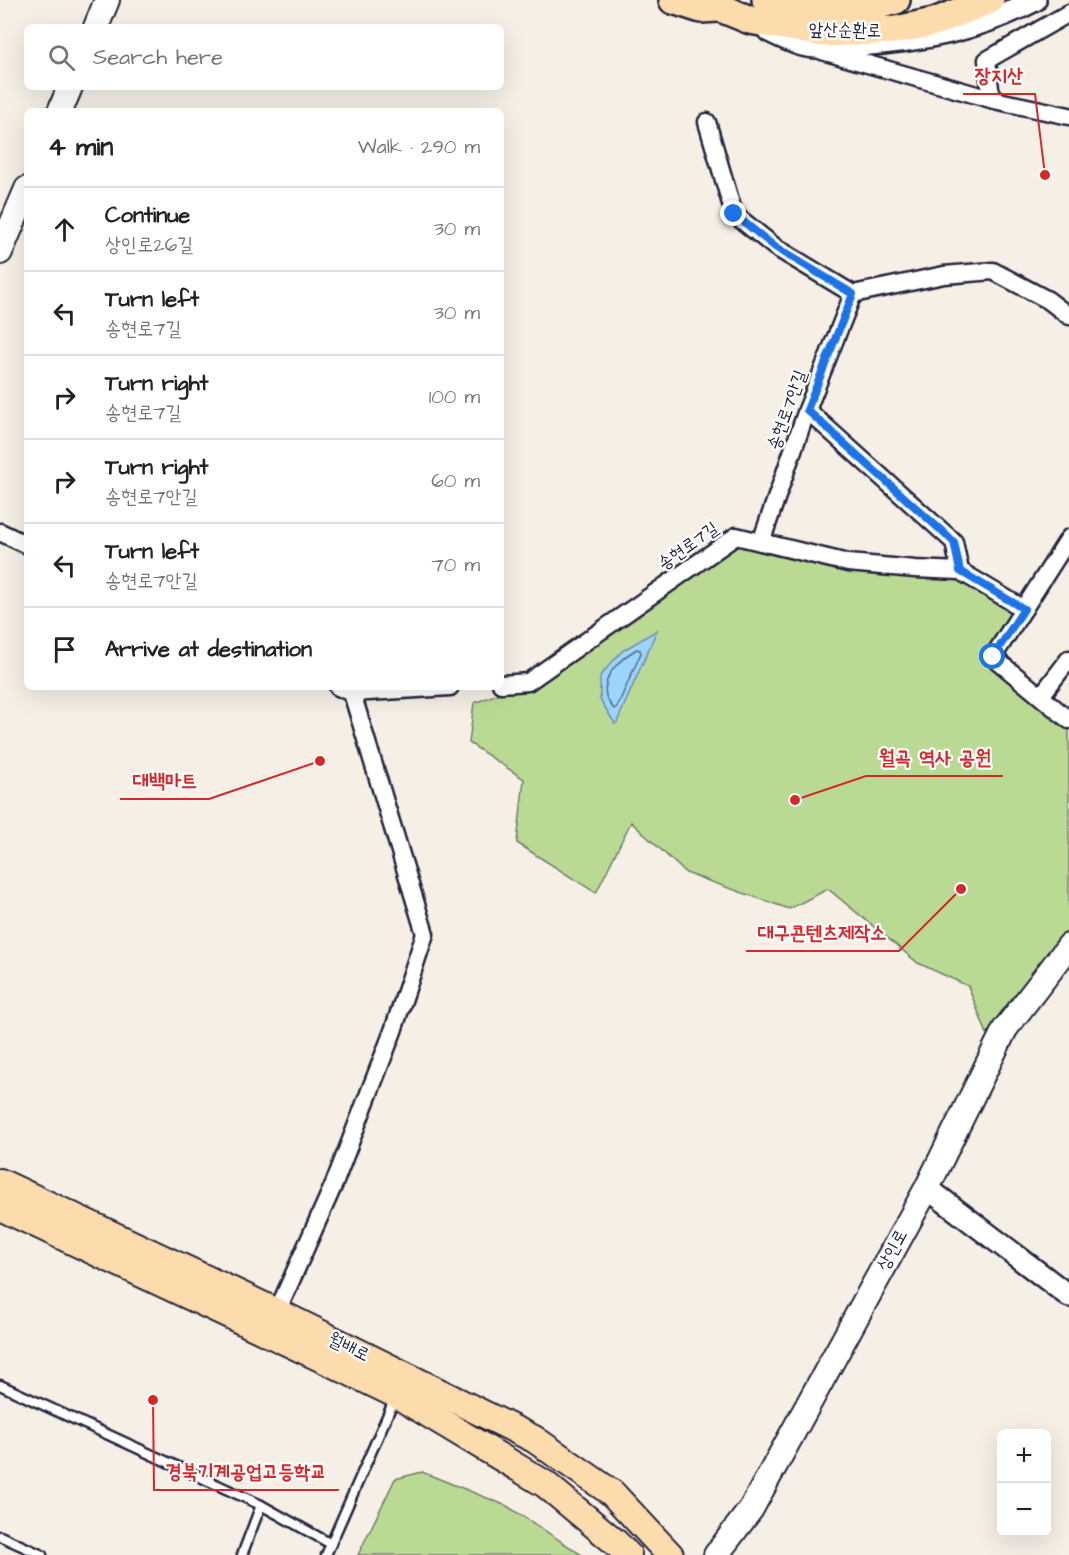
<!DOCTYPE html>
<html lang="en">
<head>
<meta charset="utf-8">
<style>
	body { margin:0; font-family:"Architects Daughter","Poor Story",sans-serif; background:#f6f6f6; color:#222 }
	.controls { position:absolute; right:18px; bottom:18px; display:grid; overflow:hidden; border-radius:9px; box-shadow:0 6px 24px #0002 }
	.controls button { width:54px; height:54px; display:grid; place-items:center; padding:0; border:0; border-bottom:2px solid #e0e0e0; background:#fff; color:#222; font:30px sans-serif }
	.stop { position:absolute; width:18px; height:18px; margin:-14px; border:4px solid #1a73e8; border-radius:50%; background:#fff }
	.stop.end { background:#1a73e8; border-color:#fff; box-shadow:0 2px 6px #0008 }
	.list { margin:0; padding:0; list-style:none }
	h2 { display:flex; justify-content:space-between; align-items:center; height:78px; margin:0; padding:0 24px; font-size:26px }
	h2 small { font-size:20px; font-weight:400; color:#767676 }
	.list li { display:grid; grid-template-columns:39px 1fr auto; gap:18px; align-items:center; box-sizing:border-box; height:84px; padding:0 24px; border-top:2px solid #e0e0e0 }
	.list b { display:block; font-size:22px; white-space:nowrap }
	.list p { margin:0; font-size:20px; white-space:nowrap; color:#767676 }
	.list em { font-size:20px; font-style:normal; color:#767676 }
	.icon { flex:none; width:33px; height:33px; fill:none; stroke:currentColor; stroke-width:2; stroke-linecap:round; stroke-linejoin:round }
	.map { position:relative; flex:none; width:1069px; height:1555px; overflow:hidden }
	.search { position:absolute; background:#fff; box-shadow:0 6px 24px #0002; left:24px; top:24px; width:480px; height:66px; display:flex; align-items:center; gap:15px; box-sizing:border-box; padding:0 21px; border-radius:9px; color:#767676; font-size:22px }
	.panel { position:absolute; background:#fff; box-shadow:0 6px 24px #0002; left:24px; top:108px; width:480px; height:582px; border-radius:9px }
	.map>svg:first-child { display:block }
	.green { fill:#bada94; stroke:#6e7e68; stroke-width:1.5 }
	.water { fill:#9cd5fc; stroke:#6b8daf; stroke-width:1.5 }
	.lines { fill:none; stroke-linecap:round; stroke-linejoin:round }
	.shore { stroke:#536a88; stroke-width:1.5 }
	.service-casing { stroke:#22223b; stroke-width:13 }
	.minor-casing { stroke:#22223b; stroke-width:21 }
	.tertiary-casing { stroke:#22223b; stroke-width:26 }
	.secondary-casing { stroke:#22223b; stroke-width:28 }
	.primary-casing { stroke:#22223b; stroke-width:30 }
	.trunk-casing { stroke:#22223b; stroke-width:32 }
	.service { stroke:#fff; stroke-width:8 }
	.minor { stroke:#fff; stroke-width:16 }
	.tertiary { stroke:#fff; stroke-width:21 }
	.secondary { stroke:#fff; stroke-width:24 }
	.primary { stroke:#fcdcac; stroke-width:26 }
	.trunk { stroke:#fcdcac; stroke-width:27 }
	.route { stroke:#1a73e8; stroke-width:8 }
	.labels { text-anchor:middle; dominant-baseline:central; stroke-width:4.5; stroke-linejoin:round; paint-order:stroke }
	.street-label { font-size:18px; fill:#22223b; stroke:#fff }
	.leader { fill:none; stroke:#d62828; stroke-width:2 }
	.callout-dot { fill:#d62828; stroke:#fff; stroke-width:2 }
	.callout-label { font-size:20px; text-anchor:middle; font-weight:bold; fill:#d62828; stroke:#fff; stroke-width:4.5; stroke-linejoin:round; paint-order:stroke }
</style>
</head>
<body>
<div class="map">
<svg width="1069" height="1555" viewBox="0 0 1069 1555">
	<rect width="100%" height="100%" fill="#f5efe6"/>
	<filter id="ink" filterUnits="userSpaceOnUse"><feTurbulence type="fractalNoise" baseFrequency=".0167" numOctaves="2"/><feDisplacementMap in="SourceGraphic" scale="12" xChannelSelector="R" yChannelSelector="G"/><feConvolveMatrix kernelMatrix="1 2 1 2 8 2 1 2 1" color-interpolation-filters="sRGB"/></filter>
	<g filter="url(#ink)">
		<g class="green">
			<polygon points="736,536 848,563 960,571 1024,609 994,657 1069,720 1069,940 989,1039 968,986 918,963 828,889 789,909 686,873 631,822 596,893 517,843 524,779 469,743 474,703 528,682"/>
			<polygon points="422,1472 507,1506 582,1555 358,1555 395,1479"/>
		</g>
		<polygon class="water" points="657,630 617,722 615,724 600,699 600,676 622,651"/>
		<g class="lines">
			<path class="shore" d="M637,649L640,650L641,653L617,707L614,709C611,705 607,701 606,696C601,676 621,658 637,649Z"/>
			<defs>
				<g id="service">
					<polyline points="0,1385 261,1505 331,1544"/>
					<polyline points="0,1536 42,1555"/>
					<polyline points="242,1555 261,1505"/>
					<polyline points="326,1555 395,1398"/>
				</g>
				<g id="minor">
					<polyline points="822,51 994,100 1069,116"/>
					<polyline points="994,100 990,89 987,60 1069,13"/>
					<polyline points="707,122 734,214 775,247 853,294 944,275 993,271 1048,300 1069,316"/>
					<polyline points="807,410 954,542 960,571"/>
					<polyline points="0,532 27,545"/>
					<polyline points="1069,538 993,657 1069,720"/>
					<polyline points="761,542 807,410 853,294"/>
					<polyline points="501,684 528,682 736,536 848,563 915,569 960,571 1024,609"/>
					<polyline points="338,687 352,693 450,687"/>
					<polyline points="1041,696 1069,659"/>
					<polyline points="277,1312 334,1184 393,1031 425,934 352,693"/>
				</g>
				<g id="tertiary">
					<path d="M769,31C780,36 795,44 807,46C821,49 844,46 858,45C920,41 979,30 1035,0"/>
					<polyline points="927,1188 1069,1296"/>
				</g>
				<g id="secondary">
					<polyline points="96,27 107,0"/>
					<polyline points="60,111 70,87"/>
					<polyline points="0,252 27,189"/>
					<polyline points="716,1555 751,1509 927,1188 1005,1029 1069,946"/>
				</g>
				<g id="primary">
					<polyline points="0,1182 277,1312 534,1439 612,1493 670,1555"/>
					<polyline points="0,1207 331,1363 397,1395 545,1484 615,1542 628,1555"/>
				</g>
				<g id="trunk">
					<polyline points="673,0 701,9 718,8"/>
					<polyline points="701,0 750,20 823,33 896,30 934,22 990,0"/>
					<polyline points="766,0 797,7 864,9 896,0"/>
				</g>
			</defs>
			<use href="#service" class="service-casing"/>
			<use href="#minor" class="minor-casing"/>
			<use href="#tertiary" class="tertiary-casing"/>
			<use href="#secondary" class="secondary-casing"/>
			<use href="#primary" class="primary-casing"/>
			<use href="#trunk" class="trunk-casing"/>
			<use href="#service" class="service"/>
			<use href="#minor" class="minor"/>
			<use href="#tertiary" class="tertiary"/>
			<use href="#secondary" class="secondary"/>
			<use href="#primary" class="primary"/>
			<use href="#trunk" class="trunk"/>
		</g>
	</g>
	<g class="lines" filter="url(#ink)">
		<polyline class="route" points="734,214 775,247 853,294 807,410 954,542 960,571 1024,609 993,657"/>
	</g>
	<g class="labels">
		<g class="street-label">
			<text transform="translate(845 30) rotate(1)">앞산순환로</text>
			<text transform="translate(787 410) rotate(-70)">송현로7안길</text>
			<text transform="translate(688 546) rotate(-35)">송현로7길</text>
			<text transform="translate(892 1250) rotate(-61)">상인로</text>
			<text transform="translate(349 1347) rotate(26)">월배로</text>
		</g>
	</g>
	<path class="leader" d="M1045 175L1035 94H963M795 800L866 776H1003M320 761L209 799H120M961 889L899 951H746M153 1400L154 1490H339"/>
	<g class="callout-dot">
		<circle cx="1045" cy="175" r="6"/>
		<circle cx="795" cy="800" r="6"/>
		<circle cx="320" cy="761" r="6"/>
		<circle cx="961" cy="889" r="6"/>
		<circle cx="153" cy="1400" r="6"/>
	</g>
	<g class="callout-label">
		<text x="999" y="82">장지산</text>
		<text x="935" y="764">월곡 역사 공원</text>
		<text x="165" y="787">대백마트</text>
		<text x="822" y="939">대구콘텐츠제작소</text>
		<text x="246" y="1478">경북기계공업고등학교</text>
	</g>
</svg>
<div class="controls">
<button>+</button>
<button>−</button>
</div>
<div class="stop" style="left:993px;top:657px"></div>
<div class="stop end" style="left:734px;top:214px"></div>
<div class="search"><svg class="icon" aria-label="search" viewBox="0 0 24 24"><circle cx="10" cy="10" r="6"/><path d="M15 15l6 6"/></svg>Search here</div>
<section class="panel">
<h2>4 min<small>Walk · 290 m</small></h2>
<ul class="list">
<li><svg class="icon" aria-label="ahead" viewBox="0 0 24 24"><path d="M12 20V5M6 11l6-6 6 6"/></svg><div><b>Continue</b><p>상인로26길</p></div><em>30 m</em></li>
<li><svg class="icon" aria-label="left" viewBox="0 0 24 24"><path d="M17 20v-9H6M10 6l-5 5 5 5"/></svg><div><b>Turn left</b><p>송현로7길</p></div><em>30 m</em></li>
<li><svg class="icon" aria-label="right" viewBox="0 0 24 24"><path d="M7 20v-9h11M14 6l5 5-5 5"/></svg><div><b>Turn right</b><p>송현로7길</p></div><em>100 m</em></li>
<li><svg class="icon" aria-label="right" viewBox="0 0 24 24"><path d="M7 20v-9h11M14 6l5 5-5 5"/></svg><div><b>Turn right</b><p>송현로7안길</p></div><em>60 m</em></li>
<li><svg class="icon" aria-label="left" viewBox="0 0 24 24"><path d="M17 20v-9H6M10 6l-5 5 5 5"/></svg><div><b>Turn left</b><p>송현로7안길</p></div><em>70 m</em></li>
<li><svg class="icon" aria-label="arrive" viewBox="0 0 24 24"><path d="M6 21V4h12l-3 4 3 4H6"/></svg><div><b>Arrive at destination</b></div></li>
</ul>
</section>
</div>
</body>
</html>
